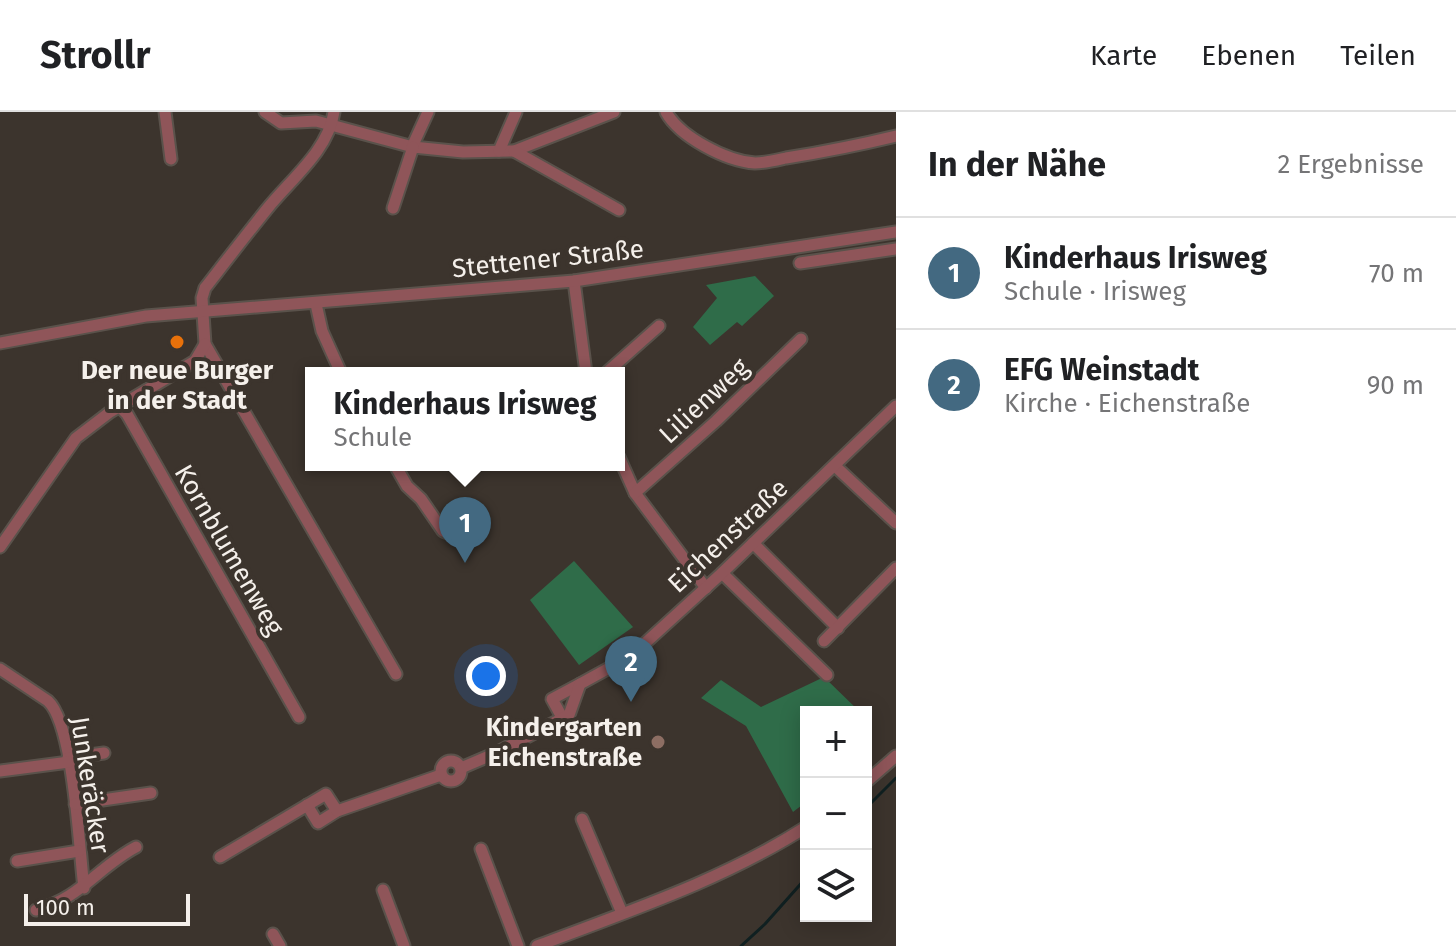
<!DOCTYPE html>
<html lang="de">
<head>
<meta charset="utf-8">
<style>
	body { margin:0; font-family:"Fira Sans",sans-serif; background:#f6f6f6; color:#202124 }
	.controls { position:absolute; right:24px; bottom:24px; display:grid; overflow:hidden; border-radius:0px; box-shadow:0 4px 20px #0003 }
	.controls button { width:72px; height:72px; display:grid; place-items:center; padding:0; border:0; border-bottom:2px solid #e0e0e0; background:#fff; color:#202124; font:40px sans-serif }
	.scale { position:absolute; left:24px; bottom:20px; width:166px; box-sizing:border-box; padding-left:8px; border:4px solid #f5f0eb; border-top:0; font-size:22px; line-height:28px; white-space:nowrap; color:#f5f0eb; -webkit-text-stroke:6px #3c342d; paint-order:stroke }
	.you { position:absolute; left:486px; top:564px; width:28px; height:28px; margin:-20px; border:6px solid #fff; border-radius:50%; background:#1a73e8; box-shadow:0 0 0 12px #1a73e833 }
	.badge { display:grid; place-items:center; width:52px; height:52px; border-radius:50%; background:#436981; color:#fff; font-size:26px; font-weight:700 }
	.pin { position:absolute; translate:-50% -66px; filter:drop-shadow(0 2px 4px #0008) }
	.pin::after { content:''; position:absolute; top:42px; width:28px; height:24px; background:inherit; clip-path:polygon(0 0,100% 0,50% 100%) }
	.popup { position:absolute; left:305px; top:255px; width:320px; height:104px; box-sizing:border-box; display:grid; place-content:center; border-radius:0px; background:#fff; filter:drop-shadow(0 2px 6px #0005); font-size:26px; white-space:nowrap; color:#757577 }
	.popup b { font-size:30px; color:#202124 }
	.popup::after { content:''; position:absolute; left:50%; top:100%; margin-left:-16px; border:16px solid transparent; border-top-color:#fff }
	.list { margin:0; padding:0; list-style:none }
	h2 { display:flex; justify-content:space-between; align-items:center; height:104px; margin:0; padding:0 32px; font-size:34px }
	h2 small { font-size:26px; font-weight:400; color:#757577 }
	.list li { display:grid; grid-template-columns:52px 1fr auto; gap:24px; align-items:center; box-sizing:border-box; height:112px; padding:0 32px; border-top:2px solid #e0e0e0 }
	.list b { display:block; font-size:30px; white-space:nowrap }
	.list p { margin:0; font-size:26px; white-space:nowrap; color:#757577 }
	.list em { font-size:26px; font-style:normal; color:#757577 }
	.icon { flex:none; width:44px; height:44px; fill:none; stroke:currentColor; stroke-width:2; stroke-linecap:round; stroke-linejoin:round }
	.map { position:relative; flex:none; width:896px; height:834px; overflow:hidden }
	header { display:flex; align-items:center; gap:48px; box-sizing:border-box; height:112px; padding:0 40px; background:#fff; border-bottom:2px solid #e0e0e0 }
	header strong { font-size:38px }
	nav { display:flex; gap:44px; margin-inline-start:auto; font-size:28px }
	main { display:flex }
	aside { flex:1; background:#fff }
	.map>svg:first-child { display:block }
	.green { fill:#2f6c49 }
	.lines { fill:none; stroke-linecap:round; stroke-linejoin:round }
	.stream { stroke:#102021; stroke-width:3 }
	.minor-casing { stroke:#5a524b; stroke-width:15 }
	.minor { stroke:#8f5559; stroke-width:11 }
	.food-dot { fill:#e8710a; stroke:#3c342d; stroke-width:3 }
	.education-dot { fill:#8d6e63; stroke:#3c342d; stroke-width:3 }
	.labels { text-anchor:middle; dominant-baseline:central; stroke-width:8; stroke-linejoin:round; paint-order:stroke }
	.street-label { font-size:26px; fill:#f5f0eb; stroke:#3c342d }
	.poi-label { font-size:26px; font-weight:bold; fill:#f5f0eb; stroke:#3c342d }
</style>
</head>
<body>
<header>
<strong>Strollr</strong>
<nav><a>Karte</a><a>Ebenen</a><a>Teilen</a></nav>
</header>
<main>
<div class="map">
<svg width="896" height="834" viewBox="0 0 896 834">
	<rect width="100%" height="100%" fill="#3c342d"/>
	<g class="green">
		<polygon points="755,164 774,184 742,214 737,210 710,233 693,215 717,186 706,173"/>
		<polygon points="574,449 633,515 579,553 530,488"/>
		<polygon points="824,565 860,600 806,600 806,690 793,700 746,614 701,586 721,568 761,595"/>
	</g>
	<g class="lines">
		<g class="stream">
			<polyline points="866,696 896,666"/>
			<polyline points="741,834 765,812 806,766"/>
		</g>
		<defs>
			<g id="minor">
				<polyline points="165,0 171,47"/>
				<polyline points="265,0 281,11 316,9 413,35 463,40 514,39 614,0"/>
				<path d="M334,0C328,39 291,67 267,97C246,123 226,149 205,176L202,186L205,232L396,562"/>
				<path d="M666,0C680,25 726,49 755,51C765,51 777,48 786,46C823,40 859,33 896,24"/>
				<polyline points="412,35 428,0"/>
				<polyline points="499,39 516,0"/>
				<polyline points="514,39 619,98"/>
				<polyline points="393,96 413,35"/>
				<polyline points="800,151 896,137"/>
				<polyline points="574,169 586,261"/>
				<polyline points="316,192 322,219 341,261"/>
				<polyline points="0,231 146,204 574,169 896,120"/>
				<polyline points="606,261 659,214"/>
				<polyline points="119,294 127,302 299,605"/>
				<polyline points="619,345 635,381 706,476"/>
				<polyline points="395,353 407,374 421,387 443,419 455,424"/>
				<polyline points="835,354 896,411"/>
				<polyline points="635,381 716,309 801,227"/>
				<polyline points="753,431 838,516"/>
				<polyline points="0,435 76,326 110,300 195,249 205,232"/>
				<polyline points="722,461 827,563"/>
				<polyline points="824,529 896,456"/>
				<path d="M0,557L48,589C74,613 79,737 84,776"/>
				<polyline points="563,607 552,587 580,572"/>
				<polyline points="68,646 104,641"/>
				<circle cx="451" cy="659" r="10"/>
				<polyline points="461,656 496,641 569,603 580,572 631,544 722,461 896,294"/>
				<polyline points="0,659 69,650"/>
				<polyline points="866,670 896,644"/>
				<polyline points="75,692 151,681"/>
				<polyline points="307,693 318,711 337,699 441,663"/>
				<polyline points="582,707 622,801"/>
				<polyline points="481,737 518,834"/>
				<polyline points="220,745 326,682 337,699"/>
				<polyline points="17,749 79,739"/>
				<polyline points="383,778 404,834"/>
				<path d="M36,798C80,787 98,755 136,735"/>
				<polyline points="273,822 280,834"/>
				<path d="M537,834C629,799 723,768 806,715"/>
			</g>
		</defs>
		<use href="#minor" class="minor-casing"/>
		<use href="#minor" class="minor"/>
	</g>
	<circle class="food-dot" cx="177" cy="230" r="8"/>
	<circle class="education-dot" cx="658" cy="630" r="8"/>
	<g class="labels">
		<g class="street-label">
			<text transform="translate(548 147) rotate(-6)">Stettener Straße</text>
			<text transform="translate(704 289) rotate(-43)">Lilienweg</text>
			<text transform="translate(728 424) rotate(-43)">Eichenstraße</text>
			<text transform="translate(229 438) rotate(60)">Kornblumenweg</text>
			<text transform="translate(90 673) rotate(81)">Junkeräcker</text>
		</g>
		<g class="poi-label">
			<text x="177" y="258">Der neue Burger<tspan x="177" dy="30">in der Stadt</tspan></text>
			<text x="642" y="615" text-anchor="end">Kindergarten<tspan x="642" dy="30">Eichenstraße</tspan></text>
		</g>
	</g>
</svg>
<div class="controls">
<button>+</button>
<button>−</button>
<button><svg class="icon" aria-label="layers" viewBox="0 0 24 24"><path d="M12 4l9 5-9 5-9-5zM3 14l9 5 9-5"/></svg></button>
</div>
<div class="scale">100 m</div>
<div class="you"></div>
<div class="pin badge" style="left:465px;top:451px">1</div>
<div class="popup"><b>Kinderhaus Irisweg</b>Schule</div>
<div class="pin badge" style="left:631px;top:590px">2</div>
</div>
<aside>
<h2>In der Nähe<small>2 Ergebnisse</small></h2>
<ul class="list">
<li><span class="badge">1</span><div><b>Kinderhaus Irisweg</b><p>Schule · Irisweg</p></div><em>70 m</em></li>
<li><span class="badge">2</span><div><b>EFG Weinstadt</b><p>Kirche · Eichenstraße</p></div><em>90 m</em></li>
</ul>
</aside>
</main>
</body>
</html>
